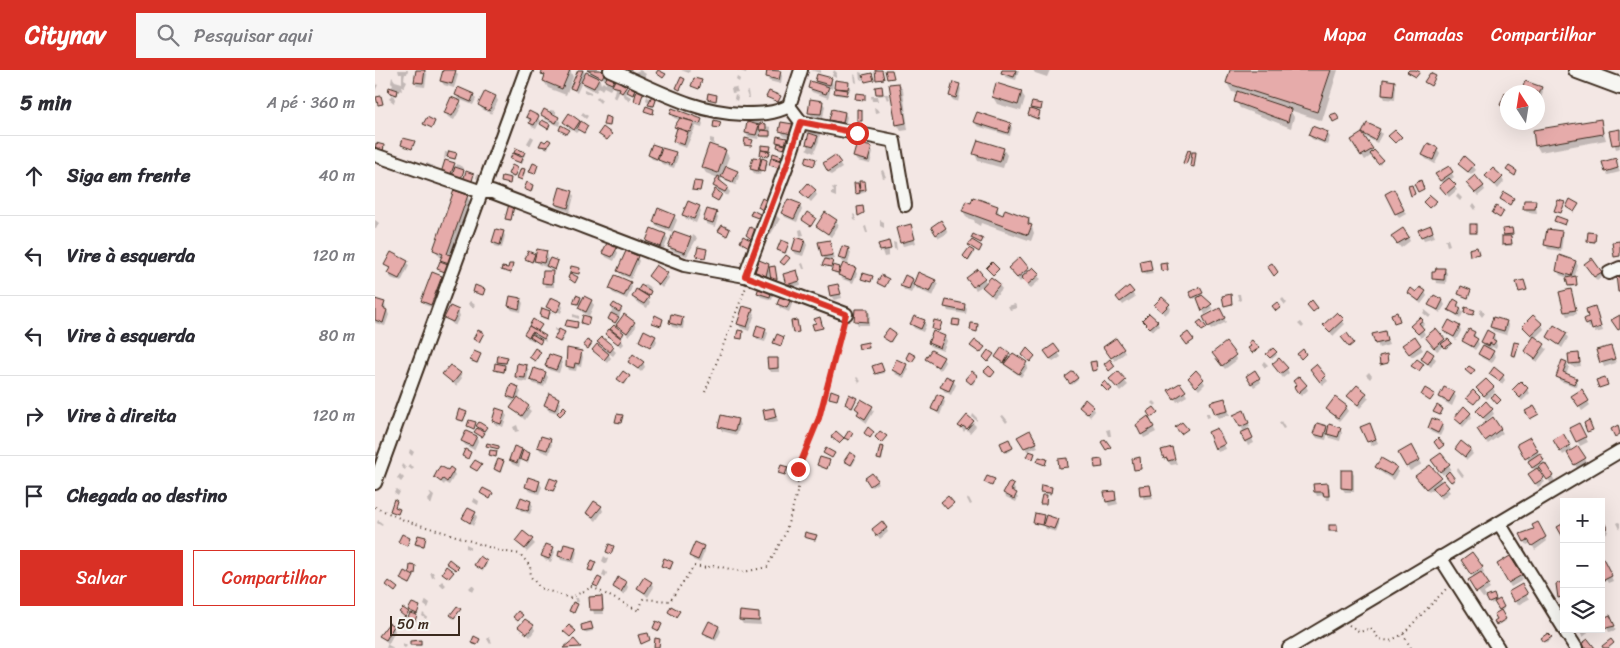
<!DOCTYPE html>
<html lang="pt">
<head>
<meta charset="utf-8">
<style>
	body { margin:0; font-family:Sriracha,sans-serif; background:#f7f7f7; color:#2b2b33 }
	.controls { position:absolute; right:15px; bottom:15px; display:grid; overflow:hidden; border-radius:0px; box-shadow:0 5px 20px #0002 }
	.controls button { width:45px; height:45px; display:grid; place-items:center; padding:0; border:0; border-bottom:1px solid #e1e1e2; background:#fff; color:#2b2b33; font:25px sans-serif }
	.compass { position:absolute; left:1125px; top:15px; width:45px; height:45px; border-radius:50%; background:#fff; box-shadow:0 5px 20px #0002; rotate:348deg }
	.scale { position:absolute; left:15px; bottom:12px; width:70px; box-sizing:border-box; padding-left:5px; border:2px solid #3b2a1e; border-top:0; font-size:14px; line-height:18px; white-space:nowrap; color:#3b2a1e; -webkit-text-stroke:4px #f6f6f2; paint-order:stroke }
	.stop { position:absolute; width:15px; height:15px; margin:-11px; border:4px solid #d93025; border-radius:50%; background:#fff }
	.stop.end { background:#d93025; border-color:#fff; box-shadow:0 1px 5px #0008 }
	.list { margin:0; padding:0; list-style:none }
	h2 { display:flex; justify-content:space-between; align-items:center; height:65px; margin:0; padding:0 20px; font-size:21px }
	h2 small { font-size:16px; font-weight:400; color:#7c7c81 }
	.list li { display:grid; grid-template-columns:32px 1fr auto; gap:15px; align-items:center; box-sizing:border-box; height:80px; padding:0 20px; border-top:1px solid #e1e1e2 }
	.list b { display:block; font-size:19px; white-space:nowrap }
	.list em { font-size:16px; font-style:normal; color:#7c7c81 }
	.actions { display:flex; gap:10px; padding:15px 20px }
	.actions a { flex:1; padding:11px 0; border:1px solid #d93025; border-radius:0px; text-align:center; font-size:18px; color:#d93025 }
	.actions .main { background:#d93025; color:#fff }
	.icon { flex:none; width:28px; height:28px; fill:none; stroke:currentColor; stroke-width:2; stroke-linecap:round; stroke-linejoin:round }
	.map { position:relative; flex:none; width:1245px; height:578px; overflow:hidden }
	header { display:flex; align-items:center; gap:30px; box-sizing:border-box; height:70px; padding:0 25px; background:#d93025; color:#fff }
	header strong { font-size:24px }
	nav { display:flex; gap:28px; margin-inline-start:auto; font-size:18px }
	.search { width:350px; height:45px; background:#f7f7f7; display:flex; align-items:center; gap:12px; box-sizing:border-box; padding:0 18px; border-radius:0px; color:#7c7c81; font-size:19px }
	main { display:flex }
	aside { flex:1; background:#fff }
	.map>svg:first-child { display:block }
	.shadow { fill:#0003 }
	.building { fill:#e6abaa; stroke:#3b2a1e }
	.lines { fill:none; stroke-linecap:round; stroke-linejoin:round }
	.minor-casing { stroke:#3b2a1e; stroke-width:16 }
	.major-casing { stroke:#3b2a1e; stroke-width:20 }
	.path { stroke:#3b2a1e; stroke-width:2; stroke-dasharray:1 4; stroke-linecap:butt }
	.minor { stroke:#f6f6f2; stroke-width:12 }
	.major { stroke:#f6f6f2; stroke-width:16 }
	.route { stroke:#d93025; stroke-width:6 }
</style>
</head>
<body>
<header>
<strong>Citynav</strong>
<div class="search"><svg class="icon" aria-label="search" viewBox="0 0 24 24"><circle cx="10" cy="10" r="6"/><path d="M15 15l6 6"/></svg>Pesquisar aqui</div>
<nav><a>Mapa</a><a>Camadas</a><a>Compartilhar</a></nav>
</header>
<main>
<aside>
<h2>5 min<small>A pé · 360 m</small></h2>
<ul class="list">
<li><svg class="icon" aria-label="ahead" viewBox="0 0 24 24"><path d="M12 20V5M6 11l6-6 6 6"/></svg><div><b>Siga em frente</b></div><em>40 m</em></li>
<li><svg class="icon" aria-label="left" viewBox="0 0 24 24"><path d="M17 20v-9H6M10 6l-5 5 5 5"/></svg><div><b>Vire à esquerda</b></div><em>120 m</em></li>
<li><svg class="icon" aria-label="left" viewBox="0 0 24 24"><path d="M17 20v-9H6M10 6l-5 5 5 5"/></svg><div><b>Vire à esquerda</b></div><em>80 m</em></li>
<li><svg class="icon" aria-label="right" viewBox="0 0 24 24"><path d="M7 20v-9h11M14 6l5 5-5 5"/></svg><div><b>Vire à direita</b></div><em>120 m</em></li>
<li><svg class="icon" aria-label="arrive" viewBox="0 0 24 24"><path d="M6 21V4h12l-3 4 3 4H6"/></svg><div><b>Chegada ao destino</b></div></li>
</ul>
<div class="actions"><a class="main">Salvar</a><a>Compartilhar</a></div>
</aside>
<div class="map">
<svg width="1245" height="578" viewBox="0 0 1245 578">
	<rect width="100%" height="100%" fill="#f3e7e4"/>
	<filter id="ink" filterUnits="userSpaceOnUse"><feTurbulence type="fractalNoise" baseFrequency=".02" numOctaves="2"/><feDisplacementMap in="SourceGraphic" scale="10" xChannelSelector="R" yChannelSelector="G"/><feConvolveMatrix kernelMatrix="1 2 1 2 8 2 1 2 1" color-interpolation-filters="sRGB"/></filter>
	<g filter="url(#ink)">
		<g class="shadow">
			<polygon points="23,0 33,0 32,4 30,4 29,9 32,11 29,17 26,16 27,21 24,20 22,26 18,25 20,29 19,33 14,29 17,24 14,22 18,15 16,13 17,7 20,11 27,13 27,4 24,4"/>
			<polygon points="42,0 50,0 52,4 50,17 42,16 40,11"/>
			<polygon points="69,0 80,1 83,5 79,18 69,15 66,11"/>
			<polygon points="169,0 195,0 198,7 191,25 173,18 169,11"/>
			<polygon points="204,0 208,0 211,5 216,6 214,0 222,0 231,7 230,11 225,2 223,4 226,14 228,12 231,14 233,5 241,10 247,10 254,22 260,19 261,21 259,25 255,24 253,21 251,24 256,27 254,32 245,21 241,29 238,27 240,19 238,15 235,20 229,17 227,20 224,17 221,22 210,16 207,12 202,23 197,18"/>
			<polygon points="255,0 260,2 265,0 271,4 267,11 254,3"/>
			<polygon points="306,0 315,0 314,3"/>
			<polygon points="362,0 372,0 371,3"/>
			<polygon points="393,0 405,2 407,6 406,14 394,11 392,7"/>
			<polygon points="436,0 446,0 445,3"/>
			<polygon points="459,0 462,3 461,8 457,6"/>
			<polygon points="628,0 644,0 641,10 630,7"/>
			<polygon points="658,0 675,0 672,7 660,3"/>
			<polygon points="856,0 963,0 947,51 915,40 919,47 916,58 865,38 861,31 863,23 857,22 852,13"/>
			<polygon points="484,2 487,3 488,10 485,9"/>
			<polygon points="479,4 481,6 482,13 480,12"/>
			<polygon points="362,7 365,9 364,12 361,10"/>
			<polygon points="456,9 458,14 457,19 453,17 455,22 453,28 437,22 434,18 443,15 441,11"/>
			<polygon points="1019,12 1021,16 1020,30 1010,29 1008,25"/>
			<polygon points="0,13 3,15 0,21"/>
			<polygon points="473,13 476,17 472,26 461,25 461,17"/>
			<polygon points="1151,13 1166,18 1168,22 1164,35 1162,22 1147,22"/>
			<polygon points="524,14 528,20 533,60 526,61 522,54"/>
			<polygon points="584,15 586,19 583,32 578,30 575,26"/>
			<polygon points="361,17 363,22 357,23 356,18"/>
			<polygon points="209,19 216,22 216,25 209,22"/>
			<polygon points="507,19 508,24 513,24 515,29 512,30 510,25 503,26"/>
			<polygon points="373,21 374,28 373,28 371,22"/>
			<polygon points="111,22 121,27 123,31 116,44 107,39 104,35"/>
			<polygon points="268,22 266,34 261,33 260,31"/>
			<polygon points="646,22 650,28 646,41 622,34 618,27"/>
			<polygon points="360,24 363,27 362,31 359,29"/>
			<polygon points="1131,24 1132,25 1132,40 1126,35"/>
			<polygon points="81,25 98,25 101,29 98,35 83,29"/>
			<polygon points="223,26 227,30 225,33 221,29"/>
			<polygon points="272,26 276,30 282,29 279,37 277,37 279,41 278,44 271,41 277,39 275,33 271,30"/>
			<polygon points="496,26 502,26 503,31 497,31"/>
			<polygon points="85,32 87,36 79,50 73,47 71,43"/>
			<polygon points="447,32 450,36 448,48 437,46 434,42"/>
			<polygon points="666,35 666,41 663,40 665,45 664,50 655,47 659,41 656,37"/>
			<polygon points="499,37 502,39 504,42 500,43"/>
			<polygon points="175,40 181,41 181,44 175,42"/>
			<polygon points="208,42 213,46 211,49 206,45"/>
			<polygon points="470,43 472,47 470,56 458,54 456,49"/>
			<polygon points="297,44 326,50 328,54 327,58 321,56 311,78 302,75 299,71 303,61 301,57 305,50 299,48"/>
			<polygon points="167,45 183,48 185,52 184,56 170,49"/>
			<polygon points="195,45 212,57 210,64 204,60 201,63 192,56 189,52"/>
			<polygon points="152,47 163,47 165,51 161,59 157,57"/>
			<polygon points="376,47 384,49 384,55 396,57 395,68 387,67 385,63 383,69 373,67 371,63 377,55"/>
			<polygon points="433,50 446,57 444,71 439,83 431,79 434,77 432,73 435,66 430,61"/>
			<polygon points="1225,50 1231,70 1165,82 1161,75"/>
			<polygon points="600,51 635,54 637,58 635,66 602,56"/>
			<polygon points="417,55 419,60 417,68 408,65 406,61"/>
			<polygon points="992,55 1004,60 1007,64 1002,73 987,65 998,83 1007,91 1005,95 997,85 990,90 978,71 988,64"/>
			<polygon points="1245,60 1245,78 1241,79 1236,62"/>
			<polygon points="952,63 955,67 952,75 937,69 934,65"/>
			<polygon points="156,66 159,68 155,76 152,73"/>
			<polygon points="403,67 411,69 410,76 413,81 404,79"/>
			<polygon points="335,68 339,69 339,74 335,73"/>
			<polygon points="175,72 173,79 165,76"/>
			<polygon points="387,76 395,77 394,88 387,87"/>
			<polygon points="285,78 300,83 303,87 299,98 287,94 285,91 277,89 274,85"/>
			<polygon points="496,79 498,83 495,94 482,91 479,87"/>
			<polygon points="628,79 632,85 628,98 603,91 600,84"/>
			<polygon points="1062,79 1065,83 1060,94 1051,89 1048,85"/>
			<polygon points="350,81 354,87 350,97 362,102 364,106 361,115 350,111 347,106 346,110 355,122 353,126 344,121 347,126 344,131 338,128 343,123 339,116 343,108 331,103 327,97"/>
			<polygon points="70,82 81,84 81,90 71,87 69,90"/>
			<polygon points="140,82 150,84 149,87 146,86 149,90 147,94 137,89 143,87"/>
			<polygon points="399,84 407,88 405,90 407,94 405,99 395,95"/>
			<polygon points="460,87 467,98 456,105 449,94"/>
			<polygon points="385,89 387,93 393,93 390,103 386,101 385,105 379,103 376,99"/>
			<polygon points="1240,90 1245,102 1233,105 1231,101"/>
			<polygon points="52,93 58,96 56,101 50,98"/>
			<polygon points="79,94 81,97 82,94 89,98 86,110 70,107"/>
			<polygon points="1084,94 1098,96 1101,100 1096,105"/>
			<polygon points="1073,97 1079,107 1075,110 1082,120 1074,127 1068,120 1068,115 1062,105"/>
			<polygon points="142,99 139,108 135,106 134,104"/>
			<polygon points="508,100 511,107 508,108 506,101"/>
			<polygon points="102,104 105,106 104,110 101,108"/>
			<polygon points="1112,106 1127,108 1129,112 1123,119"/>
			<polygon points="489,112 491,122 482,125 480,114"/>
			<polygon points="1108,116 1110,120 1103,126 1095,117"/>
			<polygon points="457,117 461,118 461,127 456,125 456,122 459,122"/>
			<polygon points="440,121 442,125 436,132 426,122"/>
			<polygon points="1018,121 1031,144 1024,148 1012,124"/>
			<polygon points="197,122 199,126 195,142 184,138 181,134"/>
			<polygon points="1083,124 1087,128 1085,131 1081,127"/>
			<polygon points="92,126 96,133 71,203 64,199 69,193 60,180"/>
			<polygon points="1160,131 1162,143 1152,142 1150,138"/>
			<polygon points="1099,133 1102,137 1100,140 1097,136"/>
			<polygon points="425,135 427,140 422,152 410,147 408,143"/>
			<polygon points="139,137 136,151 132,150 132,148"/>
			<polygon points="324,137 326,141 321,153 311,149 309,144"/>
			<polygon points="622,137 625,145 654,149 659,163 656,171 606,153 605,156 600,153 599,150 592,148 588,141"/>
			<polygon points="396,141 405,149 396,164 390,160"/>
			<polygon points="341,143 343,147 340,157 332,154 330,150"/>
			<polygon points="450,144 464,155 456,167 442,156"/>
			<polygon points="478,144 480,145 481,151 479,150"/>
			<polygon points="299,146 302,150 297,162 281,156 279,152"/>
			<polygon points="0,150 4,153 1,159 0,158"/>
			<polygon points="505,150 509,152 509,158 505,156"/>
			<polygon points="566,152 573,163 564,168 560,162"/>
			<polygon points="536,155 541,173 528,176 526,172"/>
			<polygon points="491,156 493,163 491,163 489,157"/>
			<polygon points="206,158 219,164 217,169 205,164"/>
			<polygon points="427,159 429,165 425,166 424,160"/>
			<polygon points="1137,159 1138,165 1135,166 1137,176 1129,176 1129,165"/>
			<polygon points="1057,160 1060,167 1049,170 1047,166"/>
			<polygon points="128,162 130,166 127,178 120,176 118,172"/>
			<polygon points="1186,162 1188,167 1186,181 1173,179 1171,175"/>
			<polygon points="1221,164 1220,173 1214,172 1213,171"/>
			<polygon points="290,165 293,169 288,181 274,175 272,171"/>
			<polygon points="318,165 322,168 312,186 297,181 294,177 315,168 316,170"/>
			<polygon points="1033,167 1035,171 1026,178 1020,170"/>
			<polygon points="1070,169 1073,169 1075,175 1072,176"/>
			<polygon points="430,171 432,175 428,186 421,184 418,180"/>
			<polygon points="455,171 460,189 452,191 457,192 457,196 464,198 466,201 480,199 482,204 478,213 467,209 464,204 459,203 458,199 449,194 450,191 445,173"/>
			<polygon points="518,172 521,173 522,180 519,179"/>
			<polygon points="413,174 411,184 405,182 404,180"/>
			<polygon points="514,174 514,186 509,187 505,175"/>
			<polygon points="241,179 243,183 239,191 231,187 229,183"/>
			<polygon points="474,179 476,183 473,194 467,192 464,188"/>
			<polygon points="595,179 599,184 594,191 590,188"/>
			<polygon points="171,182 173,186 172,195 182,192 180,201 163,194 159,188 158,193 151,189 159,185 161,188"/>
			<polygon points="262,187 264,191 256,209 246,205 244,201"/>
			<polygon points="774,190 778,204 770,205 768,201"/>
			<polygon points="32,192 34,196 26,212 16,208 13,203 15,200 11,195"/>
			<polygon points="1201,192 1203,196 1199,208 1202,216 1195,217 1193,208 1185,205 1183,201"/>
			<polygon points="428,193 430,199 428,199 426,194"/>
			<polygon points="393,195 395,198 400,199 402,210 398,211 396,200 393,209 384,206 380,201 379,208 377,198 380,199 381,202"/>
			<polygon points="634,198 653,198 666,209 655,219 648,209 645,212"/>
			<polygon points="1213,198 1226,202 1228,206 1222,211"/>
			<polygon points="1069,199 1072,203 1071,214 1061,213 1059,203"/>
			<polygon points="421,201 426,215 414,218 412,214"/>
			<polygon points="177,203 179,207 179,217 171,217 169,213"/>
			<polygon points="292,204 294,208 287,218 274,206"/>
			<polygon points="66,207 68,211 59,238 50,235 48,231"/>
			<polygon points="609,208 612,214 624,215 627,219 619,228 607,216 601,220 595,213"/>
			<polygon points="538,210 540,214 560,211 563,215 558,226 542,219 540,215 536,223 529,220 527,215"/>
			<polygon points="255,213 257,217 252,229 238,223 235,219"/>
			<polygon points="270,214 276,218 274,226 271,225 275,232 272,238 260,231 258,227 267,225 265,220"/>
			<polygon points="463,215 467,228 459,230 456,226"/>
			<polygon points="385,216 399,223 397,230 386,227 383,223"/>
			<polygon points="825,218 826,226 838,239 830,245 823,227 819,229 816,222"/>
			<polygon points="1095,221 1094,229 1084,224"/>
			<polygon points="1196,221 1202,244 1192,246 1190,242"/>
			<polygon points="1050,222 1052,226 1046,234 1034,223"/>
			<polygon points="757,223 760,227 748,235 745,231"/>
			<polygon points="862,224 865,224 866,230 864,231"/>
			<polygon points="416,227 418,232 414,242 405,238 403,234"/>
			<polygon points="205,228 208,231 216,231 219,235 214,246 207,242 205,236 199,232"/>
			<polygon points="908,228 912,233 910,235 906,230"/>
			<polygon points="145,229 148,233 146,242 137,240 134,236"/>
			<polygon points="95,231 100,235 98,238 93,234"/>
			<polygon points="1068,231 1070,235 1065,243 1055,235"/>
			<polygon points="9,233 14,245 10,256 0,253 0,234"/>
			<polygon points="186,233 188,237 186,243 174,237 174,240 172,237"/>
			<polygon points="1083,233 1088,243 1085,249 1075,240"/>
			<polygon points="640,234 642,238 635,240 633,236"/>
			<polygon points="239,235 247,240 241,254 234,248"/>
			<polygon points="589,235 592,239 591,244 573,241 571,237"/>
			<polygon points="781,235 794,235 796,239 790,245"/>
			<polygon points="1220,238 1228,261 1220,263 1217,257 1214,258 1212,254"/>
			<polygon points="844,239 851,252 836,260 829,247"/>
			<polygon points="1106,239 1110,243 1107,247 1104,243"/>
			<polygon points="168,240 175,242 174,240 184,245 176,242 173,250 167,248"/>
			<polygon points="377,240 380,244 374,261 366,258 363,254"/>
			<polygon points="493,240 495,244 494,255 483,255 481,251"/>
			<polygon points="1050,240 1056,245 1054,248 1048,243"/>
			<polygon points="83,241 85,246 80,256 71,248"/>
			<polygon points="198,244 204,246 204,249 198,247"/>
			<polygon points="962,244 970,254 958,266 950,255"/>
			<polygon points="307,248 309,252 308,259 297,257 295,253"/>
			<polygon points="768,250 782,251 784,256 778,261"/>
			<polygon points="1047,250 1049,254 1046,257 1050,264 1046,268 1037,256"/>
			<polygon points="159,251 166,256 163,263 170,267 171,272 164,268 166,274 152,268 150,264"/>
			<polygon points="549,251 551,255 548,262 539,258 537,254"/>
			<polygon points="926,252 929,256 927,258 923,254"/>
			<polygon points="1131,252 1134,256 1131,265 1118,261 1116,257"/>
			<polygon points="202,253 202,260 192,256"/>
			<polygon points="259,253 261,257 254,266 246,259 249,265 246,269 249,274 246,277 232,264 240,265 237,259 247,263 243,255"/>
			<polygon points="1167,255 1169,259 1160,268 1172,279 1162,292 1150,281 1159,269 1149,257"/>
			<polygon points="1084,257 1086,261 1081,270 1070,261"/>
			<polygon points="180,258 190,265 186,273 180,269 183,263 179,260"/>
			<polygon points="390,259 393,263 390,272 383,270 380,266"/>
			<polygon points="1009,262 1014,275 1004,278 999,265"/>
			<polygon points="1099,263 1104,274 1100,280 1089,271"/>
			<polygon points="108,264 105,273 101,270 100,269"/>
			<polygon points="520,264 516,273 509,267"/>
			<polygon points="1191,264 1193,268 1187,278 1173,267"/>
			<polygon points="1119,265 1122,276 1121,279 1117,277 1115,280 1121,286 1117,293 1107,288 1104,284 1109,275 1107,272"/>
			<polygon points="280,267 282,271 279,277 267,271 267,274 265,271"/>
			<polygon points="570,267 572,271 568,281 556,277 554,273"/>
			<polygon points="227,268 241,282 238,286 231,281 236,288 232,293 219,281 229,281 224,272"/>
			<polygon points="1040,268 1048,280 1037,287 1031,279"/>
			<polygon points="1069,270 1076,275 1071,279 1069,276 1062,281 1054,272"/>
			<polygon points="850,274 862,290 850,299 841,287"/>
			<polygon points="1143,274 1141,287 1138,286 1137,284"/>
			<polygon points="679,276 686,287 678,292 670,281"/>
			<polygon points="193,279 206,282 208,287 206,297 202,296 201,301 194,300 192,295"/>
			<polygon points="627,279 636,287 651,293 653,297 646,307 624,291 622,287"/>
			<polygon points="748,279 750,283 740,291 732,281"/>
			<polygon points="898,279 902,285 897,289 893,284"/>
			<polygon points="1052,281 1061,289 1056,297 1047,289"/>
			<polygon points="1223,281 1238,282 1241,293 1229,297"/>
			<polygon points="165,283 161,292 155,288"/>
			<polygon points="1203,284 1206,296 1198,297 1195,293"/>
			<polygon points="105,285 103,294 97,292 96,290"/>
			<polygon points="132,288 132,294 128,294 131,298 129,303 121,301 120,300 126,295 123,291"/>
			<polygon points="568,288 570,292 565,300 552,289"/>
			<polygon points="185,289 187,293 184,303 174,300 172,296"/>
			<polygon points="402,289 405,302 396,302 394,298"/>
			<polygon points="889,291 893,295 890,298 887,294"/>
			<polygon points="254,292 268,292 270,297 266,302"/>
			<polygon points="1192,293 1194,297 1191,305 1201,309 1203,313 1202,317 1185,311 1182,306"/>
			<polygon points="506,294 509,303 502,305 499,297"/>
			<polygon points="531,295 534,299 529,308 520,304 518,300"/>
			<polygon points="151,296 154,300 152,312 144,311 141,307"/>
			<polygon points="941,296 953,311 948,315 936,299"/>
			<polygon points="901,298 912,299 914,303 908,308"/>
			<polygon points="880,301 886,312 879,317 872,306"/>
			<polygon points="994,302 997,306 995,309 991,305"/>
			<polygon points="170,303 173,307 169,317 159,314 156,310"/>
			<polygon points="698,303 703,310 697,315 691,308"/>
			<polygon points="743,303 753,315 745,322 738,313"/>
			<polygon points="69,304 85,304 87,308 81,316"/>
			<polygon points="1115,304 1128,306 1130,310 1127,314"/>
			<polygon points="602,306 598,315 593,311"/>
			<polygon points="254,307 250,315 243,309"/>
			<polygon points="482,307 486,311 484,313 481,308"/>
			<polygon points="814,308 828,310 830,314 824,320"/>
			<polygon points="578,311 581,315 576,325 569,321 567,317"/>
			<polygon points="1146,313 1155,323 1147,331 1138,321"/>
			<polygon points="805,314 812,326 802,332 795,320"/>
			<polygon points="922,316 931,316 933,320 926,326 922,322"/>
			<polygon points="982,317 994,328 985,338 974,326"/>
			<polygon points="143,318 146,322 143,329 156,341 150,350 137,338 142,330 138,323 136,324 140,332 135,330 133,326"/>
			<polygon points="1118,318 1120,322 1112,329 1105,322"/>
			<polygon points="1206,321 1215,335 1207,341 1198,326"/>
			<polygon points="1079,323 1081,327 1077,336 1068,331 1065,327"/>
			<polygon points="481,328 478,339 472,336 471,334"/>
			<polygon points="568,328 570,332 565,345 557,339"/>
			<polygon points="184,329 186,333 182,343 173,340 170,335"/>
			<polygon points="850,329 855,345 843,348 841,343"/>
			<polygon points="779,331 782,334 780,336 777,333"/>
			<polygon points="497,337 499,341 492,353 486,349 481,338"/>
			<polygon points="705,337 718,337 720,341 715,347"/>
			<polygon points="971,337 973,341 965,351 952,339"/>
			<polygon points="399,339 403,351 393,353 391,349"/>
			<polygon points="1117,340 1119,344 1111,351 1105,345"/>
			<polygon points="129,342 132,346 128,357 121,355 118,351"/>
			<polygon points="91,343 89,352 83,350 82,349"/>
			<polygon points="831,343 834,343 835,347 832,348"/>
			<polygon points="1095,343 1097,347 1088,357 1080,348"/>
			<polygon points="598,344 602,348 602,351 597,347"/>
			<polygon points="628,345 633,351 631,353 626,346"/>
			<polygon points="860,346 871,346 875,357 872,358 879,373 873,376 867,363 869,362"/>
			<polygon points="347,347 363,350 365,355 362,365 347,361 345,356"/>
			<polygon points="592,347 601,356 595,363 591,359 589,362 585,356"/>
			<polygon points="773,348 781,362 769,368 762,355"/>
			<polygon points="906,351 910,358 908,359 904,353"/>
			<polygon points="105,354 112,359 108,368 100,362"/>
			<polygon points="1067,354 1069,358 1065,366 1056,362 1054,358"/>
			<polygon points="142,355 144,361 140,362 138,357"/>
			<polygon points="951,357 954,361 965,359 967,363 965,371 955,368 953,363 951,370 942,368 940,364"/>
			<polygon points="987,357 996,358 1003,373 996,376"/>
			<polygon points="735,359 736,366 733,366 731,360"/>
			<polygon points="1125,359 1128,363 1113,374 1106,364"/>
			<polygon points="1196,359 1206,359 1213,372 1205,376"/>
			<polygon points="654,362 663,377 652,381 644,367"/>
			<polygon points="844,363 851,379 843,382 841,378"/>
			<polygon points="1188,365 1197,381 1203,378 1212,392 1202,398 1193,382 1188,385 1179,370"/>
			<polygon points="101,367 103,371 99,380 90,375 88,371"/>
			<polygon points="1155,369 1180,411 1176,414 1166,398 1162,400 1170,412 1163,417 1157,408 1160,401 1144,374"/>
			<polygon points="175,370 177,374 174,384 166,381 163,377"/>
			<polygon points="633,371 637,380 631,383 626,374"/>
			<polygon points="1037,377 1047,394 1035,401 1025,383"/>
			<polygon points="509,378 509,380 507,391 503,389"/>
			<polygon points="796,378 802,394 796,395 790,388"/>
			<polygon points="35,379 39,382 37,386 34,383"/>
			<polygon points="1081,379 1095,380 1098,384 1092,390"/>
			<polygon points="146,380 148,384 155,385 153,393 146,390 144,397 137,394 135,390"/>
			<polygon points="0,381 7,384 0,396"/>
			<polygon points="475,384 481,389 477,396 470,391"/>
			<polygon points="128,392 126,403 121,401 120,399"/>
			<polygon points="27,394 31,398 30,400 26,397"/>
			<polygon points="34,394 39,397 37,400 33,397"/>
			<polygon points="1060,395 1074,395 1076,399 1073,401 1080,411 1077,413 1070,403 1068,405"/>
			<polygon points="1002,397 1021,398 1023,402 1018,410 1004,401"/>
			<polygon points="1083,398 1089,406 1087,407 1082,400"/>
			<polygon points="78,401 80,405 74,415 70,413 69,415 60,407"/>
			<polygon points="977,401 979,405 979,422 970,422 967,418"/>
			<polygon points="25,404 29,408 26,412 22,408"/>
			<polygon points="497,405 503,413 497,417 492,409"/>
			<polygon points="1064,408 1075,422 1067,429 1059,418 1054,422 1044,411"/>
			<polygon points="164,412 167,417 164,424 154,421 151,417"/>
			<polygon points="182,412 179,422 173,419 172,418"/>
			<polygon points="952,414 955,418 955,430 952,430 950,425 942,426 940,422"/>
			<polygon points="638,416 640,420 639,423 643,428 641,432 631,427 629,423"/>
			<polygon points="775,416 778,429 769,430 765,418"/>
			<polygon points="676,418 676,425 666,422"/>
			<polygon points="21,419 25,422 23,426 19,423"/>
			<polygon points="54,422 59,426 56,435 52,431 56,426"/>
			<polygon points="739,422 743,434 734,436 732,431"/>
			<polygon points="99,428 104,431 103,435 98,432"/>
			<polygon points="594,428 597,434 595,435 592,429"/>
			<polygon points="156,432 158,436 155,444 146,441 143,436"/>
			<polygon points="226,436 228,441 221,451 212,443"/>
			<polygon points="100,443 102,447 98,456 89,448"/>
			<polygon points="668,446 671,450 682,450 684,454 681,462 671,459 668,453 668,456 661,454 660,453"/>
			<polygon points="1226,449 1233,462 1226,466"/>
			<polygon points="3,450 8,454 7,456 2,453"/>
			<polygon points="1244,452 1245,453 1245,459 1242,453"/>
			<polygon points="1163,454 1172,471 1160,480 1156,473 1152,475 1146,465 1161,459"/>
			<polygon points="511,458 513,462 505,469 501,463"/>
			<polygon points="149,462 160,474 152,482 141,471"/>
			<polygon points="441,466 441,471 430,467"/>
			<polygon points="50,468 49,477 42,476 41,474"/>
			<polygon points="34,469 32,477 25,472"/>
			<polygon points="91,474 95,476 95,480 91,478"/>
			<polygon points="328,477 330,481 325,493 318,490 316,486"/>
			<polygon points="178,478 180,482 176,492 170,490 167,486"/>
			<polygon points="200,478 202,482 199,493 186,490 184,486"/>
			<polygon points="229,486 233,489 231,494 227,491"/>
			<polygon points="105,488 112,494 108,501 101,495"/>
			<polygon points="1135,488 1148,510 1136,517 1123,495"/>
			<polygon points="1226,490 1230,493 1238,511 1233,513 1231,510 1226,512"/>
			<polygon points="220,493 218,502 215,501 214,500"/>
			<polygon points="297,493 296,500 287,496"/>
			<polygon points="1090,494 1107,498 1109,502 1106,504 1115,519 1109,523 1111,527 1108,528 1094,510 1099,507"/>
			<polygon points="229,500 232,503 230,508 227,505"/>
			<polygon points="55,502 58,502 60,507 57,508"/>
			<polygon points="38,507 35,515 26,509"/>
			<polygon points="67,511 71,515 68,518 64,514"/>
			<polygon points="1189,512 1189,530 1186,531 1184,527"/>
			<polygon points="251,513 253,517 249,525 239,517"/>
			<polygon points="276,513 279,517 273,527 263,518"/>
			<polygon points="97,515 100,518 98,522 94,518"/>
			<polygon points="1146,516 1154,529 1143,535 1135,523"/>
			<polygon points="1118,525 1121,533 1124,531 1129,539 1126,541 1120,532 1116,534 1113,528"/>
			<polygon points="226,527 229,544 219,544 215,528"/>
			<polygon points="199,528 203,528 204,532 201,532"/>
			<polygon points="51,530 55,533 53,538 49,535"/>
			<polygon points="85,540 80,549 77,546"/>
			<polygon points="1126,542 1131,551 1123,555 1120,551 1123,549"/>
			<polygon points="48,543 52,547 51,549 47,546"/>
			<polygon points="384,544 386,555 368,554 365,550"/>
			<polygon points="1234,546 1241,560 1234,562 1228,550"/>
			<polygon points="216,555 218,561 209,563 207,556"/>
			<polygon points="158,556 160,560 155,567 145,557"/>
			<polygon points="18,557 20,561 13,575 19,578 11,578 13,573 5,566"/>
			<polygon points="344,557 346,561 341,571 332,567 330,563"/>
			<polygon points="1211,559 1213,563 1208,567 1205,562"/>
			<polygon points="1173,564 1176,570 1171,573 1168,568"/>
			<polygon points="114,567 117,572 115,574 112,569"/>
			<polygon points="46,571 47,576 37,575"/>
			<polygon points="28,573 32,576 30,578 27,576"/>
		</g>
		<g class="building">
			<polygon points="41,0 50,0 48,13 39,12"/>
			<polygon points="68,0 81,0 77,14 65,11"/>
			<polygon points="168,0 195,0 187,19 168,11 170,5 166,4"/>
			<polygon points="203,0 208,0 200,20 195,18"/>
			<polygon points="212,0 225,0 230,2 227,8"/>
			<polygon points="283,0 291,4 288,8 281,3"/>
			<polygon points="392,0 406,1 404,10 391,7"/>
			<polygon points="500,0 507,0 509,9 501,10"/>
			<polygon points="510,0 517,0 519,8 512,9"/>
			<polygon points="627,0 641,0 639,7 626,3"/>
			<polygon points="855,0 956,0 942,42 851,13"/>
			<polygon points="1034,0 1041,0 1045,2 1041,7 1032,2"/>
			<polygon points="211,2 224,8 219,18 206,12"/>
			<polygon points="497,3 499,10 490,12 488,5"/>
			<polygon points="1055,3 1061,6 1056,16 1049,12"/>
			<polygon points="233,4 240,7 237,14 230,11"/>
			<polygon points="442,4 457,8 455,15 440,11"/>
			<polygon points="242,6 248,9 246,13 252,16 247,23 244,21 245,18 237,16"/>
			<polygon points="306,7 310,9 305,20 301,18"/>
			<polygon points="319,8 327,10 324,19 316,16"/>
			<polygon points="1008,9 1020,11 1018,26 1007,25"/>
			<polygon points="460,10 474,12 473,19 459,18"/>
			<polygon points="435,11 454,17 451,24 433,18"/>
			<polygon points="1150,11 1167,17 1162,29 1162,22 1146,22"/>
			<polygon points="578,12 585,14 581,28 574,26"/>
			<polygon points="524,13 531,53 521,55 514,14"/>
			<polygon points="621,13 647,21 643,35 617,27"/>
			<polygon points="255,16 260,18 258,25 252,22"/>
			<polygon points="507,16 508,24 501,24 500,17"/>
			<polygon points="14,17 23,20 22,25 13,22"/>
			<polygon points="83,17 99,24 96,32 80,25"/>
			<polygon points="460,18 473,20 472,25 459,23"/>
			<polygon points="262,19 269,21 265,33 259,31"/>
			<polygon points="110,21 121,26 114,41 103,35"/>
			<polygon points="394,21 406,26 403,32 391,27"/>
			<polygon points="862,21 916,39 913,52 859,32"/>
			<polygon points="333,23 342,25 341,31 332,29"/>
			<polygon points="481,23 490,24 490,30 480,29"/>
			<polygon points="1130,23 1132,24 1132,38 1125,35"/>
			<polygon points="277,25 282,27 279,36 273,35"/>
			<polygon points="6,26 8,34 3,35 1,27"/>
			<polygon points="76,27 86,31 77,46 69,43"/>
			<polygon points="435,29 448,31 446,44 433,43"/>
			<polygon points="657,32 667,34 666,40 655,38"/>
			<polygon points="271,36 279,39 278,44 269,41"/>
			<polygon points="297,38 327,49 325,54 295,44"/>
			<polygon points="169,39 184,47 181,53 166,45"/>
			<polygon points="457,39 470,42 468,53 454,50"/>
			<polygon points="482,39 487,40 487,51 482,51"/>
			<polygon points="655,39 665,42 663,49 653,45"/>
			<polygon points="154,41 164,46 159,55 154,53 156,49 151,47"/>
			<polygon points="602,42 636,53 633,63 598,52"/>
			<polygon points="194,43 205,51 199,60 188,52"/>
			<polygon points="961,43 964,49 958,52 955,45"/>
			<polygon points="230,46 236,48 235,56 228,55"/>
			<polygon points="52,47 60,51 57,58 48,54"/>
			<polygon points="305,48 319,52 315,62 299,57"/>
			<polygon points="1226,49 1228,64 1160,76 1158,60"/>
			<polygon points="167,50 175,54 173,59 165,54"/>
			<polygon points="339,50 346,52 344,58 338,57"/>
			<polygon points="206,51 213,56 209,63 202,59"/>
			<polygon points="372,52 384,55 381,65 370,63"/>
			<polygon points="406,52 418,54 416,64 404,61"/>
			<polygon points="385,53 391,54 391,60 384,60"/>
			<polygon points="992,53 1005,59 1000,70 987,63"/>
			<polygon points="186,55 195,60 192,64 184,60"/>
			<polygon points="937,56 953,62 949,72 933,65"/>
			<polygon points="228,57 237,64 232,70 223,64"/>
			<polygon points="302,58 313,62 309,75 298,71"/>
			<polygon points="1245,59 1245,74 1237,75 1234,61"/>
			<polygon points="386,60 395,61 395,66 385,66"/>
			<polygon points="1020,60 1027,67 1020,73 1013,66"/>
			<polygon points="434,63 443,66 439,76 431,74"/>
			<polygon points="987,63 998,79 986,86 976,70"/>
			<polygon points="402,66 412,68 410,74 401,72"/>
			<polygon points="28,68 40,71 37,79 26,75"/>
			<polygon points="370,68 378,70 376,76 369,75"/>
			<polygon points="173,69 176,71 172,77 164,76 167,70 170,72"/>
			<polygon points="603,70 629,78 625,92 598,84"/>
			<polygon points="1,73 9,75 8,82 0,81"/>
			<polygon points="403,73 414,76 413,80 402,77"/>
			<polygon points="482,73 497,77 493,91 478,87"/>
			<polygon points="1053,73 1063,78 1058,90 1047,85"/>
			<polygon points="277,74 286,77 282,89 273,85"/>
			<polygon points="334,74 351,80 343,103 326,97"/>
			<polygon points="386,75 396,76 395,81 386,80"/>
			<polygon points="141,78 150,82 148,86 139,83"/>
			<polygon points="287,78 301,82 297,95 283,90"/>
			<polygon points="386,80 395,82 394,86 385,85"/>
			<polygon points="813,80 816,81 811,94 808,93"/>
			<polygon points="999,80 1008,90 1003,94 995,84"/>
			<polygon points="74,81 82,83 80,89 72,87"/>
			<polygon points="817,82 821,82 819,97 815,96"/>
			<polygon points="138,83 148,88 146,93 135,89"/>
			<polygon points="398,83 407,86 406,90 397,87"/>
			<polygon points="460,85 466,93 453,102 448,93"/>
			<polygon points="432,86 441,89 439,96 430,93"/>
			<polygon points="1089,86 1099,95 1093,102 1083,94"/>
			<polygon points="378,87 386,88 383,101 375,99"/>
			<polygon points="387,88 392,90 390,101 384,100"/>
			<polygon points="396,88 407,91 404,98 394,95"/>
			<polygon points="1241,88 1243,98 1230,102 1227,92"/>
			<polygon points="70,90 80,93 75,106 66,103"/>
			<polygon points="158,93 163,95 160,104 154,102"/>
			<polygon points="137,95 143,98 139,107 133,104"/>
			<polygon points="351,96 363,101 358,112 346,107"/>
			<polygon points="1074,96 1078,102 1065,111 1060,104"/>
			<polygon points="1134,96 1142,101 1140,106 1131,100"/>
			<polygon points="80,97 89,100 86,109 77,106"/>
			<polygon points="146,98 150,99 147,110 142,108"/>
			<polygon points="1118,98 1128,107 1120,115 1110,106"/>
			<polygon points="91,101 99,104 96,114 88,111"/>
			<polygon points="1100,105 1109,116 1100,123 1091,113"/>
			<polygon points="127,106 136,108 135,114 126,112"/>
			<polygon points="343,106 345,107 344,110 353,117 350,122 338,116"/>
			<polygon points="1074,108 1081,115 1071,124 1064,116"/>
			<polygon points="1046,110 1049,119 1043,122 1039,114"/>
			<polygon points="319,111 327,112 325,121 317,120"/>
			<polygon points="484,111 490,111 491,120 485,121"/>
			<polygon points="152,112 158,115 156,122 149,119"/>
			<polygon points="433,113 441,120 433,129 425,122"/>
			<polygon points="479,113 483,113 485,123 480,124"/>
			<polygon points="1037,115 1040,124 1036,126 1033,116"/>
			<polygon points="185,117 198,121 193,138 180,134"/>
			<polygon points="340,119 347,124 343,131 336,127"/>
			<polygon points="1019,119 1029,140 1020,144 1010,124"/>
			<polygon points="79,120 93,125 72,184 76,185 74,193 65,190 68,184 58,180"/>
			<polygon points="1129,122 1139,128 1135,135 1125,129"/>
			<polygon points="1055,125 1062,131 1054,138 1048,132"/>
			<polygon points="598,127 623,136 621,142 628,145 630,139 654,148 653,154 657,155 653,165 587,141 591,131 596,133"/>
			<polygon points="387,128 394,132 389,141 383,137"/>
			<polygon points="413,129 426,134 419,149 406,143"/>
			<polygon points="1195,129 1204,134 1199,142 1191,137"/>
			<polygon points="1149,130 1161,130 1160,139 1148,139"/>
			<polygon points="1183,130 1190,132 1186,143 1179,141"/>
			<polygon points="313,131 325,136 319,149 307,145"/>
			<polygon points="134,134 139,136 136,150 130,149"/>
			<polygon points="488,136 489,143 483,146 482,137"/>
			<polygon points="1121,136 1129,141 1125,148 1117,143"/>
			<polygon points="283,138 300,145 294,158 278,152"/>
			<polygon points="332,139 342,142 338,153 328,150"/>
			<polygon points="377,140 385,144 383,148 375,145"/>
			<polygon points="432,142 441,148 436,156 427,150"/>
			<polygon points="450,142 462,150 453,164 441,156"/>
			<polygon points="1181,146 1192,150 1190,155 1179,151"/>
			<polygon points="566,150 571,158 561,165 556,157"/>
			<polygon points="536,154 540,169 525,173 521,158"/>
			<rect x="1095" y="154" width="6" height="9"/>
			<polygon points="347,155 355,159 352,166 343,161"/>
			<polygon points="1056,155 1058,162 1046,167 1043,160"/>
			<polygon points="375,157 384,162 379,171 371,165"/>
			<polygon points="276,158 291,164 286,177 271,171"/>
			<polygon points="1028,158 1034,167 1022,174 1016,166"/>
			<polygon points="1137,158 1138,164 1128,165 1127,159"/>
			<polygon points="121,159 129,161 125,175 117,172"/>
			<polygon points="1172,159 1187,161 1184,178 1169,175"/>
			<polygon points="299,161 316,167 310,183 293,177"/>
			<polygon points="1213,162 1221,163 1220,172 1212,171"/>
			<polygon points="598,164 608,169 606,173 596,168"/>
			<polygon points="368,166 379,172 376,178 365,172"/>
			<polygon points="1127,166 1136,166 1137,174 1127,175"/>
			<polygon points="421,167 430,170 426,182 417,180"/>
			<polygon points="406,170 414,173 410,183 402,180"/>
			<polygon points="455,170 458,185 447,187 443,172"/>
			<polygon points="597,170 607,176 604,182 593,175"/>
			<polygon points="514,171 516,179 505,181 503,174"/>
			<polygon points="1245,171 1245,186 1239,187 1237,172"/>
			<polygon points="232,173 242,178 237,187 227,183"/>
			<polygon points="467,176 474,178 471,190 463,188"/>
			<polygon points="323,177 332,179 330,188 321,186"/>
			<polygon points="1102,177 1104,184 1095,186 1094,179"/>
			<polygon points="594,178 599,181 593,191 588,186"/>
			<polygon points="162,179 172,181 169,193 159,191"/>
			<polygon points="153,181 160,184 157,192 150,189"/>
			<polygon points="251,181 263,186 254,206 242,201"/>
			<polygon points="16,182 33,191 24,209 12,203 15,198 9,195"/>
			<polygon points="411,185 415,188 409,195 405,192"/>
			<polygon points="1184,185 1201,191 1196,206 1181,201"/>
			<polygon points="645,187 654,198 642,208 633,198"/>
			<polygon points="175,188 183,191 180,200 171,196"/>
			<polygon points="1217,188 1227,202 1219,207 1209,194"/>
			<polygon points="450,189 458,191 456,197 447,195"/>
			<polygon points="775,189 777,200 767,202 765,191"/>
			<polygon points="384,190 394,194 391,206 380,202"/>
			<polygon points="65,191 73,194 70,202 62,199"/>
			<polygon points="617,192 624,199 618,205 611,198"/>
			<polygon points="468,193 481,198 476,210 463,205"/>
			<polygon points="792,193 793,200 786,201 785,194"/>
			<polygon points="897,193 903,202 899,206 892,196"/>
			<polygon points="134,194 138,194 136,203 126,200 127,197 133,198"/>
			<polygon points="281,195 293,203 284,215 273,206"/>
			<polygon points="458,195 465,197 463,203 456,201"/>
			<polygon points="196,196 205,198 204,204 195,202"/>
			<polygon points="400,196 402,209 396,210 394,197"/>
			<polygon points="658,197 665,204 652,215 646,208"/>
			<polygon points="1061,198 1070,198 1069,210 1057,209 1057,202 1060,202"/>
			<polygon points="603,199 610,208 598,217 591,208"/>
			<polygon points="422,200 425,211 411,215 408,204"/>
			<polygon points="168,201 178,201 177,214 167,213"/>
			<polygon points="57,202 67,206 56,235 46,231"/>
			<polygon points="543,202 561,210 555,222 538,215"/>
			<polygon points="195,203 203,207 200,213 193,208"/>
			<polygon points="488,203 498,206 496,212 486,209"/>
			<polygon points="240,205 256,212 249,226 234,219"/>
			<polygon points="506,205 514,209 510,217 502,213"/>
			<polygon points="530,205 538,209 534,219 525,216"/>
			<polygon points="1241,205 1245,205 1245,222 1243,222"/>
			<polygon points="1201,206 1202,215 1193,216 1191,208"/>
			<polygon points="616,207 625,214 616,225 607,217"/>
			<polygon points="1149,210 1152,220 1144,222 1141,212"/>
			<polygon points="385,214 397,218 395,227 382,223"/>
			<polygon points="463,214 466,224 455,226 453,216"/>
			<polygon points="100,215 110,219 108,225 98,222"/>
			<polygon points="266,215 276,221 274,226 263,220"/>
			<polygon points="754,216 759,222 745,232 741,227"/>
			<polygon points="1086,216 1096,220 1093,228 1083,224"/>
			<polygon points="825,217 828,223 817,228 814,222"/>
			<polygon points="1045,217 1051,221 1044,231 1033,223 1036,218 1041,222"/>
			<polygon points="261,219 274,227 269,234 257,227"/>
			<polygon points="1196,219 1201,240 1189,242 1184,222"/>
			<polygon points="407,222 417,226 412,238 402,234"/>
			<polygon points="856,224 857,234 849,236 847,226"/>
			<polygon points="201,225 206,227 203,234 198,233"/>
			<polygon points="827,225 837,234 827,241 822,228"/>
			<polygon points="1059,225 1068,230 1063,240 1053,235"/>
			<polygon points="135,226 146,228 144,239 133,236"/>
			<polygon points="209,226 217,230 211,242 203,238"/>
			<polygon points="176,227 187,232 182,242 171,237"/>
			<polygon points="787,227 795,234 787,242 779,235"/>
			<polygon points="0,229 10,232 8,238 12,240 8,253 0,250"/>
			<polygon points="1079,229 1084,232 1082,236 1086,238 1083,245 1073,240"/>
			<polygon points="571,230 590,234 589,241 569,237"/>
			<polygon points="937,230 943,238 938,242 932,235"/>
			<polygon points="902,232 906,237 901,241 897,236"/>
			<polygon points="239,233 247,238 244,242 236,237"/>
			<polygon points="75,236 84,240 78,252 69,248"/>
			<polygon points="368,236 378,239 372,257 362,254"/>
			<polygon points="1220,236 1226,257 1217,260 1215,253 1211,255 1209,249 1213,247 1211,239"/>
			<polygon points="1090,237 1100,240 1098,245 1089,243"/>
			<polygon points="167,238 175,241 173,249 165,246"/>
			<polygon points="845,238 850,248 833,257 828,247"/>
			<polygon points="480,239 493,239 493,252 479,251"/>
			<polygon points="962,242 969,249 955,262 948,255"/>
			<polygon points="1022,242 1025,251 1019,253 1016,244"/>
			<polygon points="236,243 244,247 240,253 233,249"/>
			<polygon points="774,243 783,251 775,258 767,250"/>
			<polygon points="249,244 260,252 252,263 241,255"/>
			<polygon points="296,244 308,247 306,256 294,253"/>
			<polygon points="208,245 215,247 213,255 206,253"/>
			<polygon points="280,245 288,249 286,256 277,253"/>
			<polygon points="1158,245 1168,254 1156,265 1147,256"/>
			<polygon points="1245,245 1245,259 1243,260 1236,250"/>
			<polygon points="539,246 550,250 546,259 535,254"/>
			<polygon points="445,247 448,258 439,260 437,254 441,253 439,249"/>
			<polygon points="1045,247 1048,250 1044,253 1049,259 1043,264 1035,256"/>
			<polygon points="1118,247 1132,251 1129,261 1115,257"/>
			<polygon points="158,249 167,255 163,261 154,256"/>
			<polygon points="578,249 585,250 584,256 577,255"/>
			<polygon points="192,250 203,252 202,258 190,256"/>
			<polygon points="422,250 424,262 418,263 416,251"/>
			<polygon points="559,250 567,252 564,261 557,259"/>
			<polygon points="826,250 832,258 827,261 822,253"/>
			<polygon points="1074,250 1085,256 1079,267 1068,261"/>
			<polygon points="596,253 603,254 602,262 595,260"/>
			<polygon points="239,255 249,263 246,267 235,259"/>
			<polygon points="382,255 391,258 388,269 379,266"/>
			<polygon points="1179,255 1192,263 1184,275 1172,267"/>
			<polygon points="154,256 171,266 169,269 157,262 154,267 149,264"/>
			<polygon points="514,258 521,263 515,272 507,267"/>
			<polygon points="1061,258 1070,269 1059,278 1050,267"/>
			<polygon points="184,259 190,262 185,272 179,269"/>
			<polygon points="234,259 247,269 243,274 230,264"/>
			<polygon points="1094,259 1100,262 1098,266 1103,269 1098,277 1087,271"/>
			<polygon points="103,260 109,263 104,272 98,269"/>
			<polygon points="269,260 281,266 275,277 264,271"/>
			<polygon points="363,260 368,261 367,269 361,268"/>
			<polygon points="1112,260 1119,264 1117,269 1121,271 1118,275 1115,273 1114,276 1106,272"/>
			<polygon points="558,261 570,266 565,278 553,273"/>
			<polygon points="1010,261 1012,271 1000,274 997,264"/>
			<polygon points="813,262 819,270 812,275 806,267"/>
			<polygon points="972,263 979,273 974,277 966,267"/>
			<polygon points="157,264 167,270 165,274 155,267"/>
			<polygon points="402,264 409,267 406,276 398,273"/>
			<polygon points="1040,266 1046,275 1034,284 1027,275"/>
			<polygon points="1159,266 1170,274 1160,289 1149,281"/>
			<polygon points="227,267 239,277 235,282 222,272"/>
			<polygon points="741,268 749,279 736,288 728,277"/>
			<polygon points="1073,269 1077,273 1070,278 1066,274"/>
			<polygon points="212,270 217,273 213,279 208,275"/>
			<polygon points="600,270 610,277 605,283 595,276"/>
			<polygon points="877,270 884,278 877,283 873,278 876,276 873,273"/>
			<polygon points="493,272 494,278 484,279 483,274"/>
			<polygon points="851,272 861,285 847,296 837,283"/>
			<polygon points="1139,272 1144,273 1140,286 1136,285"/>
			<polygon points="222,274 234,284 229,290 217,280"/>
			<polygon points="679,274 685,282 675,289 669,281"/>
			<polygon points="1108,275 1119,281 1114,290 1103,284"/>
			<polygon points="1236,276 1240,289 1225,293 1221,280"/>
			<polygon points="627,277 635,283 629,293 620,287"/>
			<polygon points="160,278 166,282 160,291 154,287"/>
			<polygon points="192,278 207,281 204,294 200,293 199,298 191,296"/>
			<polygon points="652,278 660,286 655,292 647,285"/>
			<polygon points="898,278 902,282 895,288 891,284"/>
			<polygon points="928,279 931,284 926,289 922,284"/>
			<polygon points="1052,279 1059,284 1053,294 1046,289"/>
			<polygon points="556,280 569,287 563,297 550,289"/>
			<polygon points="613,280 619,284 613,292 608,287"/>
			<polygon points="99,281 106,284 102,293 95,290"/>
			<polygon points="534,282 541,286 537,292 531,288"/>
			<polygon points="638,283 652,292 644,304 629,294"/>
			<polygon points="1204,283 1205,293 1194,294 1193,284"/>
			<polygon points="174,284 186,288 181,300 170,296"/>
			<polygon points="258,284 269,292 263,299 253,292"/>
			<polygon points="1012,284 1013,293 1005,295 1004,286"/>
			<polygon points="123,285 133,287 131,293 122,292"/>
			<polygon points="392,288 403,288 403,298 393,299"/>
			<polygon points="904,288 913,298 905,304 897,294"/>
			<polygon points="521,289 532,294 527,305 517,300"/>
			<polygon points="735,289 740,296 734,301 729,294"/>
			<polygon points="1042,289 1049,294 1044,301 1036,296"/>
			<polygon points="1187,290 1192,292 1188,302 1202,308 1199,314 1181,307"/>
			<polygon points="721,291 722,300 717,301 715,292"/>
			<polygon points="120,293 130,295 129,302 119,300"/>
			<polygon points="142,293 152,295 150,308 140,307"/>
			<polygon points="506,293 509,301 500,304 497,296"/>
			<polygon points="941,294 951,306 945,312 935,299"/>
			<polygon points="75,295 86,303 78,313 67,304"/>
			<polygon points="614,296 620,302 616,307 609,301"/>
			<polygon points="1094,296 1100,300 1096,305 1090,300"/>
			<polygon points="1119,297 1129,305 1124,311 1114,304"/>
			<polygon points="159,298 171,302 167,314 155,310"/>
			<polygon points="821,300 829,309 821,317 813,308"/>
			<polygon points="880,300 885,308 876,314 871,306"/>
			<polygon points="248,301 255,306 249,314 242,309"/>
			<polygon points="597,301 603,306 596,314 590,309"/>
			<polygon points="698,301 703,308 695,314 690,307"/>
			<polygon points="743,301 751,310 742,318 734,309"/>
			<polygon points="571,306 579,310 574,321 565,317"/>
			<polygon points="924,306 932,315 923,323 919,317 921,315 918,311"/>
			<polygon points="1230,307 1233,315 1224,318 1221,310"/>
			<polygon points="1111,309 1119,317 1109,326 1101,318"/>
			<polygon points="730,311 737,319 733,322 726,315"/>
			<polygon points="1146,311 1153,318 1145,328 1137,320"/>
			<polygon points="805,313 811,321 799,329 793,320"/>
			<polygon points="136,314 144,317 140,329 132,326"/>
			<polygon points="982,315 992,323 983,335 972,326"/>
			<polygon points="1069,317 1080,322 1074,332 1064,327"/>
			<polygon points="1050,318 1060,324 1055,331 1046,325"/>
			<polygon points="1207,319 1214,331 1204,337 1196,326"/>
			<polygon points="456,320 464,323 462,330 454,328"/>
			<polygon points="1098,320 1105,327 1099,334 1091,328"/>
			<polygon points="174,323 184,328 180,340 169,335"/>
			<polygon points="474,324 482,328 477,338 470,334"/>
			<polygon points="562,324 569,327 563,342 556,339"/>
			<polygon points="1120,324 1126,330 1122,334 1116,327"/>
			<polygon points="143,327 154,336 147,346 135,338"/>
			<polygon points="960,327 972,336 963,348 951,339"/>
			<polygon points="850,328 853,341 840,344 835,332"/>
			<polygon points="486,329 498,336 490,349 482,344 484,341 480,338"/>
			<polygon points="710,329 719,337 712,344 704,337"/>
			<polygon points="1111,331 1118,339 1108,348 1101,341"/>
			<polygon points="1062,335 1068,339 1065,345 1058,342"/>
			<polygon points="189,336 192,339 185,346 182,343"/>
			<polygon points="1089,336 1096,343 1086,354 1079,348"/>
			<polygon points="1159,336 1164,344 1155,349 1150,341"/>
			<polygon points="779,337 783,342 776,348 772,342"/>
			<polygon points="121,338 130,341 126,354 117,351"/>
			<polygon points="399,338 401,347 390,350 388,340"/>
			<polygon points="84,339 92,342 88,351 81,349"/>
			<polygon points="869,340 874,353 865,357 858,345"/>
			<polygon points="242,344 248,345 246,353 240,352"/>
			<polygon points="346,345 363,349 360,361 343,357"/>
			<polygon points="592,345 599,351 592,359 588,356 586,358 583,356"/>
			<polygon points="773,346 779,357 766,365 761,355"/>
			<polygon points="1118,347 1126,359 1110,371 1102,359"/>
			<polygon points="1057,348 1068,353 1063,363 1053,358"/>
			<polygon points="94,350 101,352 99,359 92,356"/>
			<polygon points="1214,350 1218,360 1212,362 1209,353"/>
			<polygon points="104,352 112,357 109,361 101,356"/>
			<polygon points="807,352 813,359 806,364 800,357"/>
			<polygon points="942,353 952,356 949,367 938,364"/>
			<polygon points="995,353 1001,369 992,372 985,357"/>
			<polygon points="1204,353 1211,367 1201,372 1194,358"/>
			<polygon points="954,354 966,358 963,367 952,364"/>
			<polygon points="1243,355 1245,364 1240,367 1236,359"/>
			<polygon points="493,357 499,362 495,368 489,363"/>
			<polygon points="102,358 110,363 107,367 99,362"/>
			<polygon points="842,358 850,374 840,379 833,362"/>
			<polygon points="874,359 878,368 870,372 865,363"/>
			<polygon points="474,360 478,363 474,370 469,368"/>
			<polygon points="655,360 662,373 649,378 642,367"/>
			<polygon points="91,361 102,366 97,376 86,371"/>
			<polygon points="461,361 469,368 464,373 456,367"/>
			<polygon points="505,361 512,366 506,373 500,367"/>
			<polygon points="1188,363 1195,375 1185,382 1178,370"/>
			<polygon points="166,366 176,369 172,380 162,377"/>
			<polygon points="1155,367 1163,381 1150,389 1142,374"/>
			<polygon points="1063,368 1069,375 1064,379 1059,372"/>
			<polygon points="634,369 638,378 629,382 625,373"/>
			<polygon points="730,369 736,377 731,380 726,372"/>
			<polygon points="1086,371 1096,379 1090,387 1080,379"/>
			<polygon points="112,373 124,376 124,379 111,376"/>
			<polygon points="1037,375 1045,390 1031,397 1023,383"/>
			<polygon points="139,376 147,379 142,393 134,390"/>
			<polygon points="505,376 509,377 506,390 502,389"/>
			<polygon points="1203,376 1211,388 1199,395 1192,383"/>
			<polygon points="797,377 800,389 793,391 792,388 789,389 786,380"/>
			<polygon points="451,378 460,383 457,388 448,383"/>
			<polygon points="90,379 96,382 93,389 87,386"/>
			<polygon points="115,380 122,381 121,387 114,385"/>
			<polygon points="148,380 155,383 152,392 145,389"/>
			<polygon points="654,381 660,383 658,389 651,387"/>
			<polygon points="475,382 481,386 476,395 469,391"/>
			<polygon points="1066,383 1075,394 1065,402 1056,390"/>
			<polygon points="1165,383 1169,390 1157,398 1153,391"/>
			<polygon points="445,387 455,390 452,399 442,395"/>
			<polygon points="664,387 672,389 670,395 662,392"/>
			<polygon points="765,387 766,399 759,400 757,389"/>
			<polygon points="692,388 693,397 684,398 683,389"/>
			<polygon points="1006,388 1022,397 1016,406 1000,397"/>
			<polygon points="123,389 129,391 125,402 119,399"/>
			<polygon points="727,389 728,397 720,398 719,390"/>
			<polygon points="100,390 107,394 102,401 95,397"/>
			<polygon points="1170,393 1178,406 1172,410 1163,397"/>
			<polygon points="406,395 413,397 410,405 403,403"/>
			<polygon points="1055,395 1066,407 1051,419 1040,406"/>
			<polygon points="65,396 73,400 75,397 79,400 72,412 68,409 66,412 59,407"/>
			<polygon points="1162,398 1169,408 1160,414 1153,404"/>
			<polygon points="966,400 977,400 977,419 966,418"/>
			<polygon points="1074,401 1080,409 1076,412 1070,405"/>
			<polygon points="497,403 503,410 495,416 490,408"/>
			<polygon points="612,406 620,409 617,416 609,412"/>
			<polygon points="153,407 165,411 162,421 150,417"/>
			<polygon points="175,408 183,411 178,421 171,418"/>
			<polygon points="1068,410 1074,417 1064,426 1057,418"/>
			<polygon points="634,412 639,415 636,420 642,423 639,429 628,423"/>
			<polygon points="953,413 954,426 949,426 948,422 939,422 938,414"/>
			<polygon points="666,415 677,417 676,423 665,422"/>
			<polygon points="775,415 777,425 765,426 764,416"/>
			<polygon points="108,418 118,423 115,429 105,423"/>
			<polygon points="740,421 741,430 731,432 729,422"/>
			<polygon points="667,425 672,425 671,434 665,434"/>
			<polygon points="573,426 579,433 572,439 566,432"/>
			<polygon points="146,427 156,431 153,441 142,437"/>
			<polygon points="19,429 22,431 20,437 25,439 23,444 15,441"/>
			<polygon points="219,431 227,436 218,447 211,443"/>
			<polygon points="93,438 101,442 95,453 87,448"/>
			<polygon points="660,443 669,445 667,455 658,453"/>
			<polygon points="671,445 683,449 679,459 668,455"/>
			<polygon points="1226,446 1232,458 1226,461"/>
			<polygon points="507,451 512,458 501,466 497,459"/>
			<polygon points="1163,452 1171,467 1157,476 1153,470 1149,472 1145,464 1159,459 1157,455"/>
			<polygon points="1189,453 1189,469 1182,457"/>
			<rect x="954" y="455" width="8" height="6"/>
			<polygon points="148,461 158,469 150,479 140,471"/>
			<polygon points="430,462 442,465 440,470 429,467"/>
			<polygon points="27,464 35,468 32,476 23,472"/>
			<polygon points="43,465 51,467 49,476 40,474"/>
			<polygon points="320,472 329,476 323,490 314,486"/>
			<polygon points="171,474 179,477 174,489 166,486"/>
			<polygon points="189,474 201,477 197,490 183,486 184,480 187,481"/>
			<polygon points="234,474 239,476 236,484 231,482"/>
			<polygon points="1097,482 1108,497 1096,505 1086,490"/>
			<polygon points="105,486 112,491 107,500 99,495"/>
			<polygon points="1135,486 1147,505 1133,513 1122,494"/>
			<polygon points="289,488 298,492 295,499 286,496"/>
			<polygon points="1226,488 1228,488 1237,506 1229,510 1226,507"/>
			<polygon points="74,489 84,497 81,500 71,493"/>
			<polygon points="217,490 221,492 217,501 213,500"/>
			<polygon points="35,495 41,496 40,504 34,503"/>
			<polygon points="71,496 79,502 74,508 67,503"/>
			<polygon points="29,501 39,506 35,514 25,509"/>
			<polygon points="1106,502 1114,514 1101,523 1093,510"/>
			<polygon points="223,507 227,509 223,517 218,515"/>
			<polygon points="243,507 252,512 246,522 238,517"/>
			<polygon points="269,507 277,512 270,523 262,518"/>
			<polygon points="14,511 23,518 20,522 11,515"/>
			<polygon points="1189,511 1189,526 1183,528 1181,514"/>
			<polygon points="1147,514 1153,524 1139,532 1133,522"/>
			<polygon points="1119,524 1121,530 1114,533 1111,527"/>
			<polygon points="227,526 228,540 215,540 214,527"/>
			<polygon points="1125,529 1129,537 1124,540 1119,532"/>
			<polygon points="198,532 203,534 199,543 194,541"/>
			<polygon points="37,533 45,536 42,544 33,540"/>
			<polygon points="82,536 86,539 79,548 75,545"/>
			<polygon points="296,536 305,541 301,547 293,542"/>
			<polygon points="28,538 34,542 30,547 24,542"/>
			<polygon points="1126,540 1131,549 1121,555 1119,551 1122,549 1119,544"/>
			<polygon points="143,541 148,545 143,551 138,547"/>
			<polygon points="365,541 384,543 384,551 364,550"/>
			<polygon points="35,543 42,545 40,551 33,548"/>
			<polygon points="1235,545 1240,556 1231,558 1226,549"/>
			<polygon points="150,549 159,555 152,564 143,557"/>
			<polygon points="281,551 287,554 284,561 278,558"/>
			<polygon points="334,551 344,556 339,568 328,563"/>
			<polygon points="216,552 218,559 207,561 206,555"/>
			<polygon points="14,553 19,556 11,570 4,566"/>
			<polygon points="194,555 201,561 195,567 188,561"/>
			<polygon points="273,563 275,570 266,574 263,565"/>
			<polygon points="1173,563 1177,567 1169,572 1166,568"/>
			<polygon points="99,566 105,569 102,575 96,573"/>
			<polygon points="280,568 285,569 284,577 279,577"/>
			<polygon points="199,569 206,577 189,578 188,578"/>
			<polygon points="1213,569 1220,578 1209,578 1206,574"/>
			<polygon points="1236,569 1239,573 1233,578 1228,578 1227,576"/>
			<polygon points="46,570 46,575 35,575 35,571"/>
		</g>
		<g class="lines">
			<defs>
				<g id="minor">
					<path d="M235,0C280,19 320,43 369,44C385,44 399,44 414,36L426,0"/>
					<polyline points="426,52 519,71 530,135"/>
					<polyline points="0,85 107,122 117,122 309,195 370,206 412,95 426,52 414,36"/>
					<polyline points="1234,203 1245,198"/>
					<polyline points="370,206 471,244"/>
					<polyline points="0,413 151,0"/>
					<polyline points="1124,453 1189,558"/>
					<polyline points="1065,487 1123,578"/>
					<polyline points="1189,559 1201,578"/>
					<polyline points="914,578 1245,381"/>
				</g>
				<polyline id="major" points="1202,0 1245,16"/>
			</defs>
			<use href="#minor" class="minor-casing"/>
			<use href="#major" class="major-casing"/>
			<g class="path">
				<polyline points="330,322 371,217"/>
				<polyline points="0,437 31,451 75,464 125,481 145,484 155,496 156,507 165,518 195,528 217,517 264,541 268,529 295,531 319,496 332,498 337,495 369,502 392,497 410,464 423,419 423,399 444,348 468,254"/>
				<polyline points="974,555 985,562 996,558 1004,569 1015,571 1028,564 1072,518"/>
				<polyline points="1028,564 1036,578"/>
			</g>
			<use href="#minor" class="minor"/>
			<use href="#major" class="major"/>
		</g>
	</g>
	<g class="lines" filter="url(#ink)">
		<polyline class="route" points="423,399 444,348 471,244 370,206 412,95 426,52 482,63"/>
	</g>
</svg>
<div class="controls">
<button>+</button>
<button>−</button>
<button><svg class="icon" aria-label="layers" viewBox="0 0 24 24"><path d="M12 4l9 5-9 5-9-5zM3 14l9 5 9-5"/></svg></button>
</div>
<svg class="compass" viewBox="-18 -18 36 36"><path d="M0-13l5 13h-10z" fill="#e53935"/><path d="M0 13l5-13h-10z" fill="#7c7c81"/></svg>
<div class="scale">50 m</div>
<div class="stop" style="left:482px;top:63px"></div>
<div class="stop end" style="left:423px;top:399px"></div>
</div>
</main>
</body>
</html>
